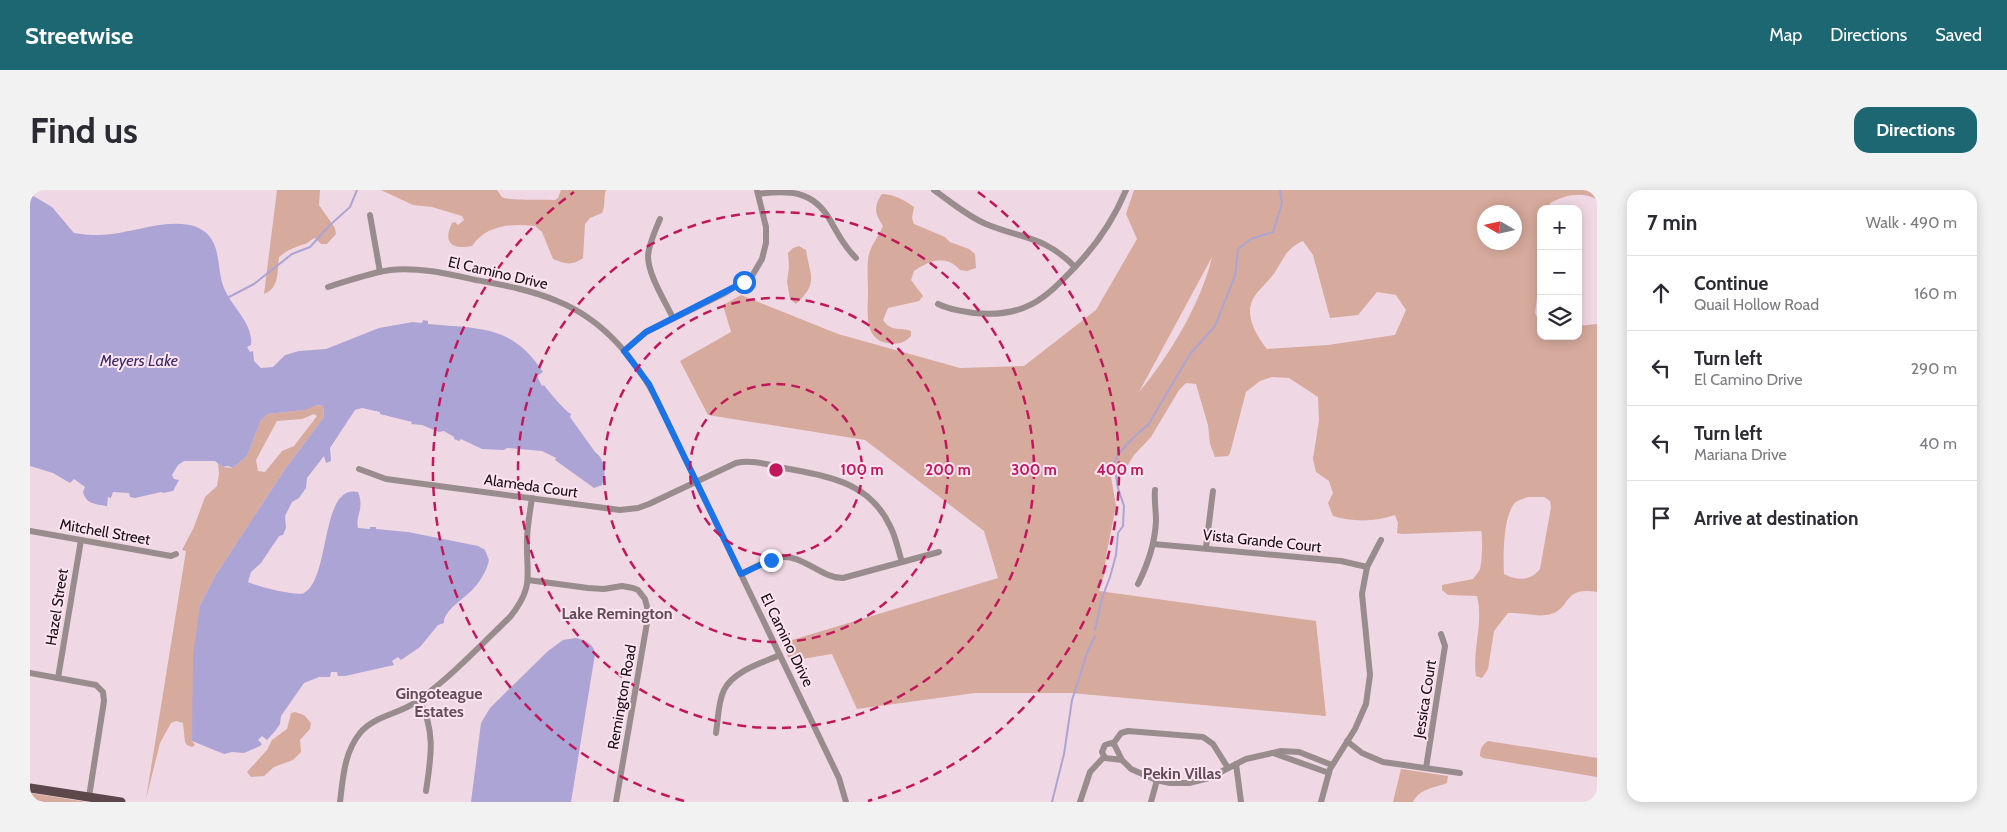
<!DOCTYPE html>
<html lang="en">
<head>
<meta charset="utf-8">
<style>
	body { margin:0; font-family:Cabin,sans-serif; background:#f2f2f3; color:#2b2b33 }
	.controls { position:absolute; right:15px; top:15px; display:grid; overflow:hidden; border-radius:10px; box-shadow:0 2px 12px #0003 }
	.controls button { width:45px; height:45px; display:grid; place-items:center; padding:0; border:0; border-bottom:1px solid #e1e1e2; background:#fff; color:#2b2b33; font:25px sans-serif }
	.compass { position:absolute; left:1447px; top:15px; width:45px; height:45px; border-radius:50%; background:#fff; box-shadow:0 2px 12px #0003; rotate:279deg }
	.stop { position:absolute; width:15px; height:15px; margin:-11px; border:4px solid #1a73e8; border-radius:50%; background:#fff }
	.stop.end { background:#1a73e8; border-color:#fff; box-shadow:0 1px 5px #0008 }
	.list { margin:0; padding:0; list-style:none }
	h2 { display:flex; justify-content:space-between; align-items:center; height:65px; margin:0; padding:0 20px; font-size:21px }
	h2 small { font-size:16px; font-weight:400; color:#7c7c81 }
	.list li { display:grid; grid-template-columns:32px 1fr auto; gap:15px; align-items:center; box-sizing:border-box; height:75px; padding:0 20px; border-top:1px solid #e1e1e2 }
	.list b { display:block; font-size:19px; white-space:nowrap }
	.list p { margin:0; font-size:16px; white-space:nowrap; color:#7c7c81 }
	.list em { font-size:16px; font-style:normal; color:#7c7c81 }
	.icon { flex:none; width:28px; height:28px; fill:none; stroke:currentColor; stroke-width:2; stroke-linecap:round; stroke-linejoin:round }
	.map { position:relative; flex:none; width:1567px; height:612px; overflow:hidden; border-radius:15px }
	header { display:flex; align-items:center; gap:30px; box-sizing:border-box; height:70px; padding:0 25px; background:#1d6773; color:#fff }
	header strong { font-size:24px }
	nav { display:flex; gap:28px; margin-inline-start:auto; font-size:18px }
	.intro { display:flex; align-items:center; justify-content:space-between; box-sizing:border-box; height:120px; padding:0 30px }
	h1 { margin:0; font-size:35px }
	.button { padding:12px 22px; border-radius:15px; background:#1d6773; color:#fff; font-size:18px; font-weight:700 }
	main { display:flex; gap:30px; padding:0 30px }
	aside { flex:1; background:#fff; border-radius:15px; box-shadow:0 2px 12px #0003 }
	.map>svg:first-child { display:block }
	.green { fill:#d6aa9c; fill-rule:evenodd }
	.water { fill:#aba4d4 }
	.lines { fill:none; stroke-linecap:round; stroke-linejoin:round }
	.stream { stroke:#aba4d4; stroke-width:2 }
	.minor { stroke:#988c8d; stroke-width:6 }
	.major { stroke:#5c484a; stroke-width:9 }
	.route { stroke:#1a73e8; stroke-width:6 }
	.ring { fill:none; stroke:#c2185b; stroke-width:2.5; stroke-dasharray:9 6 }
	.labels { text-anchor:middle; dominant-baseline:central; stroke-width:4; stroke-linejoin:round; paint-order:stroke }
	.street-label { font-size:15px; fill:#180f14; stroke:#fde4f1 }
	.water-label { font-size:16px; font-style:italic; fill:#3a2b66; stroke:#fde4f1 }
	.neighbourhood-label { font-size:16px; font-weight:bold; fill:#624e59; stroke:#fde4f1 }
	.centre { fill:#c2185b; stroke:#fde4f1; stroke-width:2.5 }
	.ring-label { font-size:15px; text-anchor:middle; font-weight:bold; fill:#c2185b; stroke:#fde4f1; stroke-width:4; stroke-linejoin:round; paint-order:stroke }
</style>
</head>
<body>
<header>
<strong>Streetwise</strong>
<nav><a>Map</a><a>Directions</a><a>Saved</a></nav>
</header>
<div class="intro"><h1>Find us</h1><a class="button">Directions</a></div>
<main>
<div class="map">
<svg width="1567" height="612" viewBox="0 0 1567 612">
	<rect width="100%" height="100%" fill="#f0d7e4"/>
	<g class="green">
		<path d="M247,0H290L289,15L305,38L306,44L297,54H291L285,48C281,49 279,53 275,54C264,57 258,60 249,67C247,81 250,98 234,104Z"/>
		<path d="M351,0H467C468,1 471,6 472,7C477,11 515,9 525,10L528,8L531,0H576C573,8 576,15 572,23L560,28L555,34L553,68C542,76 535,74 523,69L512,42L505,36C482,33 456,35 442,56C423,60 412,53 422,33L425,32L428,35L434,30L432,26L402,17L383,15Z"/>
		<path d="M1104,0H1567V9C1551,1 1535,5 1520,13L1519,19H1511V75L1505,123L1508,129L1511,130V146H1548V136L1567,134V402C1533,396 1541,418 1521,424C1509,428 1492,422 1478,423L1464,441L1458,479L1452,488L1446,486C1442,459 1454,433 1447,406L1418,405L1412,400V395L1443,389C1445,386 1449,382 1450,379C1452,373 1453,345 1451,341L1372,344L1367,343L1368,333L1365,325C1346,332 1322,332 1303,326L1298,313L1303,303L1299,291L1286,282L1283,269L1289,230L1288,207L1259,188L1242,187L1230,191L1216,202L1200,263L1198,266L1185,267L1180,254L1178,235L1166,194L1156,193L1149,200L1121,247L1104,265L1093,283L1080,281L1086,316L1076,366L1074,385L1069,401L1286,431L1296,526L1041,503H945L827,519L802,464L760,471L752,453L968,388L954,341L835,250L678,225L650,171L701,142L693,115L711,105L808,144L930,178L994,176L1066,120L1107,49L1096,24ZM1454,22H1484V52H1454ZM1273,51L1283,65L1300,128L1328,125L1347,102L1366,105L1376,120L1365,145L1298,155L1237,159C1227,146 1214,126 1223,109C1228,100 1237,93 1243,85C1254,69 1255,59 1273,51ZM1182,67C1172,111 1139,167 1109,202ZM1498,307H1514L1520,311L1521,317L1510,379C1501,391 1487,391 1474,384C1473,366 1473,328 1484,314C1487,310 1493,309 1498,307Z"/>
		<path d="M852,4C865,5 873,9 884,17L882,28L884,34L915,47L920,52L939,59L945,64L946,78L937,81L930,80C916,64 900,70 884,81L881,90L893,106L889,111L858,118L853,130C861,142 869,137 881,141V146C874,153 868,155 857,153C833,149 838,120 838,101C838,91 837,80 838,70C839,57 848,48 853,36C845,24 843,17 852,4Z"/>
		<path d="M769,56L776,60C780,87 789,92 766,114L760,109L757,92L759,77L758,63L763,58Z"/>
		<path d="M284,215L293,216L294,227L255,279L185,386L170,415L162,551L165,555L162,557L157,555L155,552L153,533L146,531L141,533L130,553L116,609L156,361L152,360L164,337L175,307L187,296L189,284L188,274L192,277L203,278L217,266L231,230L238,224L273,220ZM284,224L287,226L284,230L264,256L252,261L235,282L228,281L226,270L247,231L272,229Z"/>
		<polygon points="265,522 274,525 281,533 280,539 270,550 271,562 263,570 244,577 234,586 221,587 217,582 237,560 242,550 257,539 261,523"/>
		<path d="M1458,551L1567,568V587L1453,568L1450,566C1450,559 1452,555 1458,551Z"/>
		<path d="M1371,579L1418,586L1417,593C1404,598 1389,599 1383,612H1363Z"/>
		<polygon points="0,603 57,612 0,612"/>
	</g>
	<g class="water">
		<path d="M0,4L22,17L44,43C56,45 69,46 82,44C109,41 160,21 180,47C191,62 187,81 194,98C201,116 224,134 221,155L217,157L220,162L223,161L224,171L231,178L243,177L255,165L269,161L296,159L349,138L383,132L392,133L393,130L398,131V134C448,139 482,134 513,182L507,186L512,196L514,195C519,202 535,221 541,224L540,227L565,262C575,269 577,285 572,295L564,298L525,270L526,268L512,261L477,258L474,260L452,259L431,249L429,251L424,249V247L414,241L409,242L392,235L381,234L382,232L350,224V222L332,218L325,220L300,258L301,271L296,273L294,266L277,288L276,298L269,308L262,312L255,326L256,338L253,345L249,346L231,373L221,382L218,392C226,396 267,407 274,403C301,388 290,293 328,302C335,320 325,324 328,338L340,339V337H346V339L378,342L448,356L455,360L459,370C457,380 451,390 444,398C437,407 413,420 414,433L408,435L390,457L371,470L368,467L362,471L364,475L315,486H308L307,482H301L300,487H289L274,493L251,526L250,534L246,540L237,550L232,546L228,550L232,554L230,556L214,563L202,562L194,564L162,551L163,465L170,415L185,386L255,279L294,227L293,216L287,215L274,220L238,224L231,230L217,266L203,278L198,276L192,277L185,271H154L148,275L142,285L144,289L149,290L143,301L133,303L131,302L105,308L100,307L99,303L83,302L81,308L78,307L77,316C65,314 56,314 53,302L55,297L44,289L40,293L23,283L0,276Z"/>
		<path d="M546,448C555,450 564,454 565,464L541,612H441L451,533L460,518L518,461L533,450Z"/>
	</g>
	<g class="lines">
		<g class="stream">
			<polyline points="199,107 224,94 262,64 280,57 300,35 320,17 327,0"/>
			<polyline points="1065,440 1072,408 1080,387 1086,365 1088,343 1093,336 1094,316 1088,298 1084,274 1088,264 1106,245 1118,235 1160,164 1185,136 1205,86 1208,59 1221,49 1243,42 1252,13 1250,0"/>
			<polyline points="1022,612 1034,564 1042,510 1057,463 1065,446"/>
		</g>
		<g class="minor">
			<path d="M904,0C921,12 937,26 956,34C992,49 1015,46 1045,77"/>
			<path d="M728,4C758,0 783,0 800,30C808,44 814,56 826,68"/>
			<polyline points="340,25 350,82"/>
			<path d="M630,29C625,41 619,53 618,66C618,85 635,111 643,128"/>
			<path d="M298,97C318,91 339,83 360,80C390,77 418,84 446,90C473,95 501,100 527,111C573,129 607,170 629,214L809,588L816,612"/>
			<path d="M908,114C920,120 931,121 944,123C994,128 1014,110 1046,76C1068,53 1084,29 1096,0"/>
			<polyline points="594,161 616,142 695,103 722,86 732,69 736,53 736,37 727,0"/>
			<path d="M329,279L356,289L590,320L608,318L619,314L706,273C723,269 742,276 759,279C801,287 840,293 860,336C866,347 868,360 872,372"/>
			<polyline points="0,341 141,366 146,364"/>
			<polyline points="1123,354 1311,371 1337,377"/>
			<polyline points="1176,357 1183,301"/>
			<path d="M711,384C722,379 735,371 747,368C772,362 789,388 813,388L909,362"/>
			<polyline points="498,390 558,398 574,399 592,396 603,398 608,400 615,409 618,421 618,427 586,612"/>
			<path d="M1108,394C1118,374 1125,354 1126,331C1126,320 1124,310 1125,300"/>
			<polyline points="0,483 66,495 73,502 74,511 59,607"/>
			<polyline points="28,488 51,350"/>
			<path d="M389,510C406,540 401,568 396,601"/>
			<path d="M686,543C688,530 688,512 694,500C703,481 732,473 750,465"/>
			<polyline points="1317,551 1332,563 1353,572 1430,583"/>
			<polyline points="1083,554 1091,543 1098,541 1173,547 1183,554 1198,578"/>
			<polyline points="1243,563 1299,583"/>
			<polyline points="1092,570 1075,568 1072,562 1075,555 1081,553 1084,554 1092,570 1101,579 1126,590 1140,593 1159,593 1179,588 1216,569 1251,561 1269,562 1302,575"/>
			<polyline points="1206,574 1211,612"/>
			<polyline points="1396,578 1415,456 1411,444"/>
			<path d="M310,612C313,588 314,563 330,543C344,526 369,524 386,512C420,488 450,456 480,427C505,396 496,385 497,351C497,337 500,322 502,308"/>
			<polyline points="1050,612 1060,582 1074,567"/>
			<polyline points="1121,612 1127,590"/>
			<polyline points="1291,612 1300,579 1325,539 1336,514 1340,485 1332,404 1337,377 1351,350"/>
		</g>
		<polyline class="major" points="0,598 91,612"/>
	</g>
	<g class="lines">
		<polyline class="route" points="714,92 616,142 594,161 619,194 711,384 741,370"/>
	</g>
	<g class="ring">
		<circle cx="746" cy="280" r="86"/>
		<circle cx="746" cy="280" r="172"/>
		<circle cx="746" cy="280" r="258"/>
		<path d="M654 611A344 344 0 0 1 544 2M948 2A344 344 0 0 1 838 611"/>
	</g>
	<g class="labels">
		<g class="street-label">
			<text transform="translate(468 83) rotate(13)">El Camino Drive</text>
			<text transform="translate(501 296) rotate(8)">Alameda Court</text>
			<text transform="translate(75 342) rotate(10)">Mitchell Street</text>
			<text transform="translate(1232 351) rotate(6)">Vista Grande Court</text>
			<text transform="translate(27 417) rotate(-81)">Hazel Street</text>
			<text transform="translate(757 450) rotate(64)">El Camino Drive</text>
			<text transform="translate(592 507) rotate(-80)">Remington Road</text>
			<text transform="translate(1395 509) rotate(-81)">Jessica Court</text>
		</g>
		<g class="water-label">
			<text x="109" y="170">Meyers Lake</text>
		</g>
		<g class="neighbourhood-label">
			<text x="587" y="423">Lake Remington</text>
			<text x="409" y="503">Gingoteague<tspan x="409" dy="18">Estates</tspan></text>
			<text x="1152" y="583">Pekin Villas</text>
		</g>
	</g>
	<circle cx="746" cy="280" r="8" class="centre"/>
	<g class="ring-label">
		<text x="832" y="285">100 m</text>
		<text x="918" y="285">200 m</text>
		<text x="1004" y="285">300 m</text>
		<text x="1090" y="285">400 m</text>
	</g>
</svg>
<div class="controls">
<button>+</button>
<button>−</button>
<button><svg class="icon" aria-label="layers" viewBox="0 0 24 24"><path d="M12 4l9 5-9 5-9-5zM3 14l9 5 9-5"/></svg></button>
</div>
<svg class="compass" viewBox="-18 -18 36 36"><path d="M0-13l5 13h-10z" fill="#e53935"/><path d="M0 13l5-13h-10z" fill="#7c7c81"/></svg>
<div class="stop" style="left:714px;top:92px"></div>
<div class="stop end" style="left:741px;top:370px"></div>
</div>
<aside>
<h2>7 min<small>Walk · 490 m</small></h2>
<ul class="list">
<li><svg class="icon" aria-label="ahead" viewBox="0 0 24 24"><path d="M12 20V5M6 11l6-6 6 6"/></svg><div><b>Continue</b><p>Quail Hollow Road</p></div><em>160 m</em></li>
<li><svg class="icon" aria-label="left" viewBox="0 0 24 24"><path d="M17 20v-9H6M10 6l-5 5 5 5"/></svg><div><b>Turn left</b><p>El Camino Drive</p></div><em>290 m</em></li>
<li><svg class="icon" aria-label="left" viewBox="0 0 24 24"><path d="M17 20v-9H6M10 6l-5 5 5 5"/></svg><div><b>Turn left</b><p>Mariana Drive</p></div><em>40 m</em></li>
<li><svg class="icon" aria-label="arrive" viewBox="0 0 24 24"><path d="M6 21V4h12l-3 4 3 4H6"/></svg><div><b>Arrive at destination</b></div></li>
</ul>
</aside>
</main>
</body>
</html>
